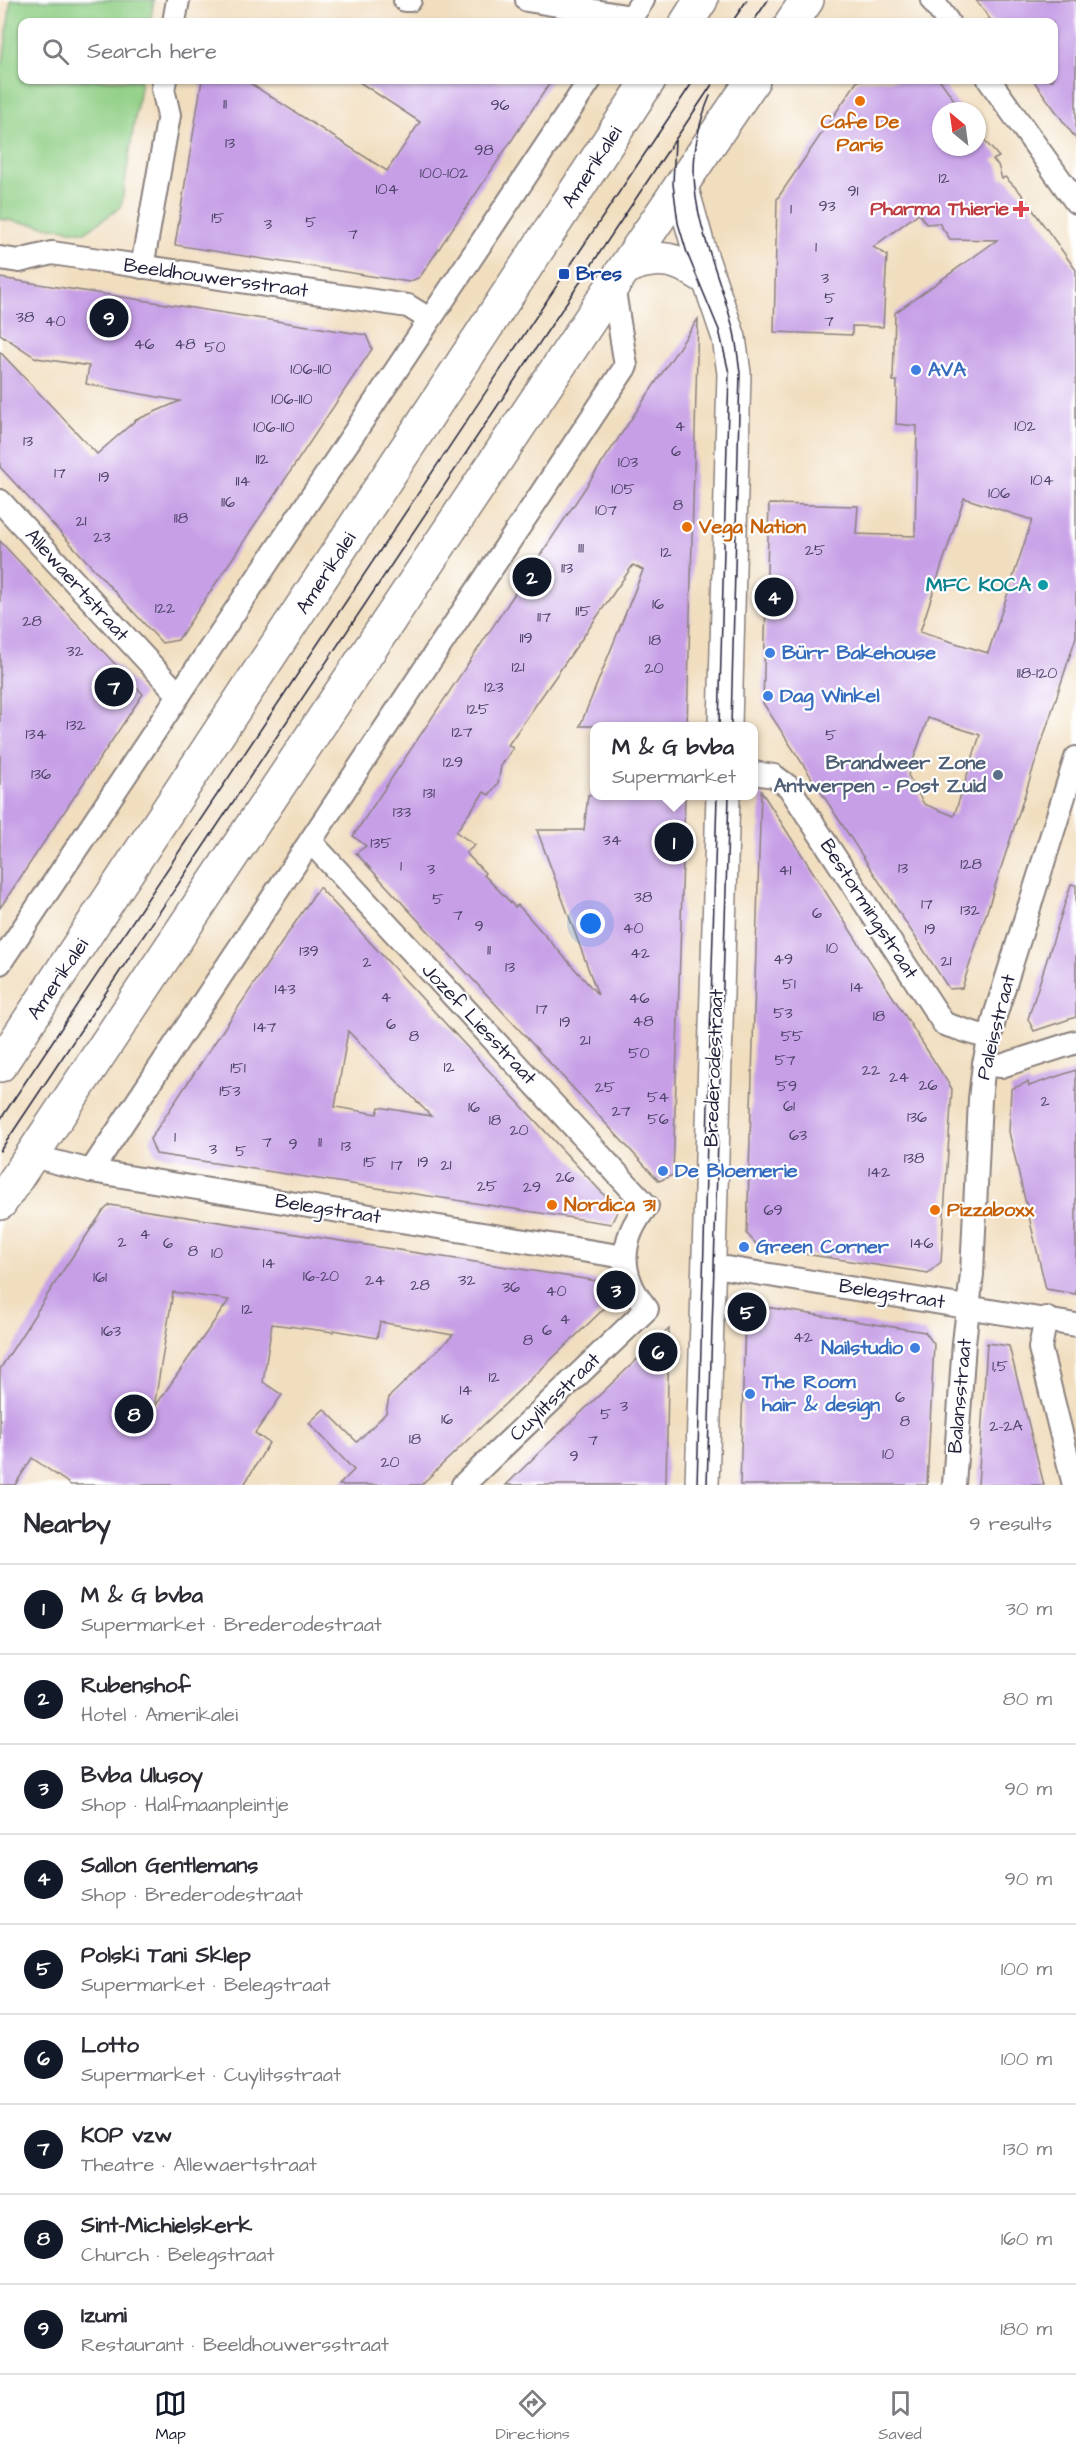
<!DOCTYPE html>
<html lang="en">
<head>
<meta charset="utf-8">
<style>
	body { margin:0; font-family:"Architects Daughter",sans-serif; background:#f2f2f3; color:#2b2b33 }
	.compass { position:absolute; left:932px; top:102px; width:54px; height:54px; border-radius:50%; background:#fff; box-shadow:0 2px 4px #0004; rotate:331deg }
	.you { position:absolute; left:591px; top:924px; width:21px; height:21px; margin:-15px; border:4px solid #fff; border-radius:50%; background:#1a73e8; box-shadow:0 0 0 9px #1a73e833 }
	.badge { display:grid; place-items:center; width:39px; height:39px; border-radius:50%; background:#111827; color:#fff; font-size:20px; font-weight:700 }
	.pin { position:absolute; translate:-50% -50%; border:3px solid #fff; box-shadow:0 2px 6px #0006 }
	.popup { position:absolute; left:590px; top:722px; width:168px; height:78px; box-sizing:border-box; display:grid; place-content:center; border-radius:12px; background:#fff; filter:drop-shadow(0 2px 4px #0005); font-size:20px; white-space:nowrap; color:#7c7c81 }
	.popup b { font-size:22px; color:#2b2b33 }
	.popup::after { content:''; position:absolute; left:50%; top:100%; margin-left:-12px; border:12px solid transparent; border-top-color:#fff }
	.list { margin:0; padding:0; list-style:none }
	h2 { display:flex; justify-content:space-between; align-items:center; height:78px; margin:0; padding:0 24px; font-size:26px }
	h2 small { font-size:20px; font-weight:400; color:#7c7c81 }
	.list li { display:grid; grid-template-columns:39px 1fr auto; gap:18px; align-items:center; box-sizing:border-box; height:90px; padding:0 24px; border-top:2px solid #e1e1e2 }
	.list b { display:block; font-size:22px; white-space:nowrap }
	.list p { margin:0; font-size:20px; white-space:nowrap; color:#7c7c81 }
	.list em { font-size:20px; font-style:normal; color:#7c7c81 }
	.icon { flex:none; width:33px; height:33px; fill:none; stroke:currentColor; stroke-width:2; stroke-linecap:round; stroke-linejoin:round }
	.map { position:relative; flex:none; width:1076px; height:1485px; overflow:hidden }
	.search { position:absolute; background:#fff; box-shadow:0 2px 4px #0004; left:18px; right:18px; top:18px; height:66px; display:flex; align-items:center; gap:15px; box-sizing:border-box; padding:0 21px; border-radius:12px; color:#7c7c81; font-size:22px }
	.sheet { height:888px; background:#fff }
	nav { display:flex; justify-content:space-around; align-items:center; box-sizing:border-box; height:84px; border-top:2px solid #e1e1e2; background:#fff; font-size:16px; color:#7c7c81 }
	nav a { display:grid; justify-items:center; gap:3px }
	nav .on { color:#111827 }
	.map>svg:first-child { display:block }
	.green { fill:#90cf85; stroke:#597860; stroke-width:1.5 }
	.building { fill:#c69fe6; fill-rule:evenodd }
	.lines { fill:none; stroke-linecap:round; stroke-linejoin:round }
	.street-casing { stroke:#8a807d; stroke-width:26 }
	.secondary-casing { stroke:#8a807d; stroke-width:36 }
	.street { stroke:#fff; stroke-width:22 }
	.secondary { stroke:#fff; stroke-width:33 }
	.tram { stroke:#22223b; stroke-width:1.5 }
	.food-dot { fill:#e8710a; stroke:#fff; stroke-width:2 }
	.health-dot { fill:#e0444e; stroke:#fff; stroke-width:2 }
	.transit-dot { fill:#1a4fb4; stroke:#fff; stroke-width:2 }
	.shop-dot { fill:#3f7fe0; stroke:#fff; stroke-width:2 }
	.culture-dot { fill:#0f9aa8; stroke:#fff; stroke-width:2 }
	.service-dot { fill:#5c6f8a; stroke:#fff; stroke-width:2 }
	.labels { text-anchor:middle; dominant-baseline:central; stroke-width:4.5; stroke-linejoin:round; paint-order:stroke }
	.number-label { font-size:16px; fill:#4b4166 }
	.food-label { font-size:20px; font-weight:bold; fill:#c56008; stroke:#fff; text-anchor:start }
	.street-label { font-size:20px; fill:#22223b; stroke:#fff }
	.health-label { font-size:20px; font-weight:bold; fill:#be3a42; stroke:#fff; text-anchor:end }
	.transit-label { font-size:20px; font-weight:bold; fill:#164399; stroke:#fff; text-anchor:start }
	.shop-label { font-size:20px; font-weight:bold; fill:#366cbe; stroke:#fff; text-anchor:start }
	.culture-label { font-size:20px; font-weight:bold; fill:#0d838f; stroke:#fff; text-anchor:end }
	.service-label { font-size:20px; font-weight:bold; fill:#4e5e75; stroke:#fff; text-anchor:end }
</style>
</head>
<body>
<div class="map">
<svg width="1076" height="1485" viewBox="0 0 1076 1485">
	<rect width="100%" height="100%" fill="#fff"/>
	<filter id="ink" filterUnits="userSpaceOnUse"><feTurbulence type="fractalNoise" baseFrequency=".0167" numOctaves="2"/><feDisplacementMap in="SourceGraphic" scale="12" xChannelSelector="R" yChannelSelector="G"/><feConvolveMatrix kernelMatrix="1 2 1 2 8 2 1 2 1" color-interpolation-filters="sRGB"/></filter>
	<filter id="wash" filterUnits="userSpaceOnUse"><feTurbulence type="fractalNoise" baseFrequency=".008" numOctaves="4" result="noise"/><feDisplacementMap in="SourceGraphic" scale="24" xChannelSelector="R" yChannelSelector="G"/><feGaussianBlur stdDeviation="1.35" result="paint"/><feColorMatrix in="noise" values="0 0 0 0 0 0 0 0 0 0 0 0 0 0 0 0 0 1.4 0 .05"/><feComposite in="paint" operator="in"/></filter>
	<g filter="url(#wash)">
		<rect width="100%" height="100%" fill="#f1debf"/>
		<polygon class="green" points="11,0 154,0 150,22 22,22 22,80 141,80 121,207 85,232 0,219 0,64 3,63"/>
		<g id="blocks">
			<g class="building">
				<polygon points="976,0 1076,0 1076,139 1033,80 1053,80 1053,22 992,22"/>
				<polygon points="202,80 245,80 387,171 420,122 356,80 552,80 420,277 409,282 175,245"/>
				<path d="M858,80H940L962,111H941V147H977V132L999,157L993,160L998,165L1002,179L1005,177L1020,192L1076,270V637L962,988L949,989L763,703L769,504L858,506L856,534L915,536L917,426L896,424L897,381H893L895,313L997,240L950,239L939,223L926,224L919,213L873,247L887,255L883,327L852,326V335L774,332L777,199ZM964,498L1032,520L988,653L920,632ZM928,718L980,735L954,816L924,804L908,775Z"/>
				<polygon points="0,278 366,335 372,349 178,640 162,643 0,467 0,352 97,454 136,420 180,401 86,384 89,366 36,358 0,334"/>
				<polygon points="698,319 687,726 580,726 643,570 633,565 508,745 513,748 501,766 498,783 489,795 484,792 456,832 475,845 466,853 485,873 484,875 515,907 518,905 598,995 537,830 584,830 588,795 685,795 673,1175 659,1181 356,853 366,846 353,836"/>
				<polygon points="0,541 143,694 0,908"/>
				<polygon points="761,791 952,1089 941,1262 928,1273 759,1247 747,1234"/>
				<polygon points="1071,884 1076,885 1076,1017 1034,1031 1028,1019"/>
				<path d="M319,887L618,1210L611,1224L156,1154L150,1139ZM348,1031L431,1116L379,1107L377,1114L335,1107Z"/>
				<polygon points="1076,1070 1076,1294 1046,1289 1009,1132 1011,1089 1028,1082 1029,1086"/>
				<path d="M110,1205L610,1283L615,1298L421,1485H339L354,1470L309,1423L324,1409L357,1442L386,1413L389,1397L453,1335L380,1322L377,1338L334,1330L333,1332L272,1324L263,1382L282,1395L255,1433L269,1443L244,1485H71L32,1458L15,1485H0V1369L64,1269L103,1211ZM173,1292L229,1300L154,1408Z"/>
				<polygon points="759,1306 925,1332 934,1344 927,1485 740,1485 745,1317"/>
				<polygon points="669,1329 666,1485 506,1485 548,1444"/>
				<polygon points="987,1343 1009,1346 1044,1485 978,1485"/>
			</g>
		</g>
	</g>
	<g filter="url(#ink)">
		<use href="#blocks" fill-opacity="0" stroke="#8a807d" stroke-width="1.5"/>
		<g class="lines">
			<defs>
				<g id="street">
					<polyline points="405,0 410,0"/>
					<polyline points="527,0 631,17"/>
					<polyline points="932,0 948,22"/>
					<polyline points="174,22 178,0"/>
					<polyline points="628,22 643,0"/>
					<polyline points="989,80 1076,202"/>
					<polyline points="0,258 19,261 52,253 408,306 429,319"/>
					<polyline points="142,267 169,115 163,89 165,80"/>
					<polyline points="0,501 179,695"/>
					<polyline points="754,773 774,776 789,787 944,1024 989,1038"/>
					<path d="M311,842L647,1206C619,1240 618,1276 647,1309L463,1485"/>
					<polyline points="0,963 590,80"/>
					<polyline points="984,1064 1001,1066 1076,1042"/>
					<polyline points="32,1156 91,1171 625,1257"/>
					<polyline points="91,1171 626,366 613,285"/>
					<polyline points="708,1265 1076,1325"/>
					<polyline points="1046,1318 1040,1348 1074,1485"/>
					<polyline points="954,1485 964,1343 972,1274 980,1099 984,1064 995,1016 1076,758"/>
				</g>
				<g id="secondary">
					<polyline points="687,22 701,0"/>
					<polyline points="792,22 807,0"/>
					<polyline points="681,186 700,253 729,338 734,373 725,726"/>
					<path d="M626,267C660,253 679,259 709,280"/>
					<polyline points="0,1065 649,80"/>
					<polyline points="0,1203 613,285 753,80"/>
					<polyline points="702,1485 723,796"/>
				</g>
			</defs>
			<use href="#street" class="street-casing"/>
			<use href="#secondary" class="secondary-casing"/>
			<use href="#street" class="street"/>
			<use href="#secondary" class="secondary"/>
			<g class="tram">
				<polyline points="732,22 747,0"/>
				<polyline points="753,22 768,0"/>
				<path d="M710,96C671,188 713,246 734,332C737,346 738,359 740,373L731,726"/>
				<polyline points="675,140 673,184 678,223 687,253 719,330 729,373 719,726"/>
				<polyline points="0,1120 694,80"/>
				<polyline points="0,1151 715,80"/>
				<polyline points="697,1485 717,796"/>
				<polyline points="707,1485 729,796"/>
			</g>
		</g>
	</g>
	<g class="food-dot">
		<circle cx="860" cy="101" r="6"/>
		<circle cx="687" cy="527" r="6"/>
		<circle cx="552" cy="1205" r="6"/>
		<circle cx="935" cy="1210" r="6"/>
	</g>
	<path class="health-dot" d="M1018 200h6v6h6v6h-6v6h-6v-6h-6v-6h6z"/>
	<rect class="transit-dot" x="558" y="268" width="12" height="12" rx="3"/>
	<g class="shop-dot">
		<circle cx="916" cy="370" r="6"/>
		<circle cx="770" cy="653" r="6"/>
		<circle cx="768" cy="696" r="6"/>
		<circle cx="663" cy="1171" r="6"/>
		<circle cx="744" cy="1247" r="6"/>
		<circle cx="915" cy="1348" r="6"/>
		<circle cx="750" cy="1394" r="6"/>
	</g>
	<circle class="culture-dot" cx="1043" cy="585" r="6"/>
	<circle class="service-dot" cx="998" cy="775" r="6"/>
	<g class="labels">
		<g class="number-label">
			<text x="225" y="104">11</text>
			<text x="500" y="105">96</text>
			<text x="230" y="143">13</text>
			<text x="484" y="150">98</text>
			<text x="444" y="173">100-102</text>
			<text x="944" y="178">12</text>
			<text x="387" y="189">104</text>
			<text x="853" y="191">91</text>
			<text x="827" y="206">93</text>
			<text x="791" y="209">1</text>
			<text x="218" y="218">15</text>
			<text x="311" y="222">5</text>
			<text x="268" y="224">3</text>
			<text x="353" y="234">7</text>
			<text x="816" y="247">1</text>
			<text x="825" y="278">3</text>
			<text x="830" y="298">5</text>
			<text x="25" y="317">38</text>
			<text x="55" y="321">40</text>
			<text x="829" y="321">7</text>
			<text x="144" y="344">46</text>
			<text x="185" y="344">48</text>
			<text x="215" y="347">50</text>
			<text x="311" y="369">106-110</text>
			<text x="292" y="399">106-110</text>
			<text x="680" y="426">4</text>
			<text x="1025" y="426">102</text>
			<text x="274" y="427">106-110</text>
			<text x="28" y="441">13</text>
			<text x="676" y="451">6</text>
			<text x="262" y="459">112</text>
			<text x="628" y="462">103</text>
			<text x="60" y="473">17</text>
			<text x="104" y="477">19</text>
			<text x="1042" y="480">104</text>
			<text x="243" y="481">114</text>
			<text x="623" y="489">105</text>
			<text x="999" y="493">106</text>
			<text x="228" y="502">116</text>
			<text x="678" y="505">8</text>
			<text x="606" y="510">107</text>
			<text x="181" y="518">118</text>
			<text x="81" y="521">21</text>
			<text x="102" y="537">23</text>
			<text x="581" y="548">111</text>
			<text x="815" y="550">25</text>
			<text x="666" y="552">12</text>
			<text x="567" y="568">113</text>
			<text x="658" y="604">16</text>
			<text x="165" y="608">122</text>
			<text x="583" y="611">115</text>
			<text x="544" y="617">117</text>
			<text x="32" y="621">28</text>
			<text x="526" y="638">119</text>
			<text x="655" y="640">18</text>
			<text x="75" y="651">32</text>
			<text x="518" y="667">121</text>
			<text x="654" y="668">20</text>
			<text x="1037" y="673">118-120</text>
			<text x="494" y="687">123</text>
			<text x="478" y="709">125</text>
			<text x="76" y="725">132</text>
			<text x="462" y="732">127</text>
			<text x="36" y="734">134</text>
			<text x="831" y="735">5</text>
			<text x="453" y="762">129</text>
			<text x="41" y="774">136</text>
			<text x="429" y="793">131</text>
			<text x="402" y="812">133</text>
			<text x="612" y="840">34</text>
			<text x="381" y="843">135</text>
			<text x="971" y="864">128</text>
			<text x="401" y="866">1</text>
			<text x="903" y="868">13</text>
			<text x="431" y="869">3</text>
			<text x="785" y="870">41</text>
			<text x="643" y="897">38</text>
			<text x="438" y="899">5</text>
			<text x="927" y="904">17</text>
			<text x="970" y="910">132</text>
			<text x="817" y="913">6</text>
			<text x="458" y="915">7</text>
			<text x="479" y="926">9</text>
			<text x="633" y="928">40</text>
			<text x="930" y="929">19</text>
			<text x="832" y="948">10</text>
			<text x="489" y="950">11</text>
			<text x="309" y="951">139</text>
			<text x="640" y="953">42</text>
			<text x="783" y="959">49</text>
			<text x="946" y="961">21</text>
			<text x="367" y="962">2</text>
			<text x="510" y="967">13</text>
			<text x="789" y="984">51</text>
			<text x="857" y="987">14</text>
			<text x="285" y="989">143</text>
			<text x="386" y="997">4</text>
			<text x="639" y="998">46</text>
			<text x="542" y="1009">17</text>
			<text x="783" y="1013">53</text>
			<text x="879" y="1016">18</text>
			<text x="643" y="1021">48</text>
			<text x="565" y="1022">19</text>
			<text x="391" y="1024">6</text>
			<text x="265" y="1027">147</text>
			<text x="414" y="1036">8</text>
			<text x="792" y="1036">55</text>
			<text x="585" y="1040">21</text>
			<text x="639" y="1053">50</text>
			<text x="785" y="1060">57</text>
			<text x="449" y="1067">12</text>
			<text x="238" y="1068">151</text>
			<text x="871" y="1070">22</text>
			<text x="899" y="1077">24</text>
			<text x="928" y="1085">26</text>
			<text x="787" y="1086">59</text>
			<text x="605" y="1087">25</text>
			<text x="230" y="1091">153</text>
			<text x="658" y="1097">54</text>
			<text x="1045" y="1101">2</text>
			<text x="789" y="1106">61</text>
			<text x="474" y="1107">16</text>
			<text x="621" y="1111">27</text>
			<text x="917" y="1117">136</text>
			<text x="658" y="1119">56</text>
			<text x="495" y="1120">18</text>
			<text x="519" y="1130">20</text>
			<text x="798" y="1135">63</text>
			<text x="175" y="1137">1</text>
			<text x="267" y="1142">7</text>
			<text x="320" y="1142">11</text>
			<text x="293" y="1144">9</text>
			<text x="346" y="1146">13</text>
			<text x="213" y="1149">3</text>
			<text x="241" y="1151">5</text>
			<text x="914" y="1158">138</text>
			<text x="370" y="1162">15</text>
			<text x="423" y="1162">19</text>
			<text x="397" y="1165">17</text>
			<text x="446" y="1165">21</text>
			<text x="879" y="1172">142</text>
			<text x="565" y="1177">26</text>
			<text x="487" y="1186">25</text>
			<text x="532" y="1187">29</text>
			<text x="773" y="1210">69</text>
			<text x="145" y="1234">4</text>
			<text x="122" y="1242">2</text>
			<text x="168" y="1243">6</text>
			<text x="922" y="1243">146</text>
			<text x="193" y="1251">8</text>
			<text x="217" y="1253">10</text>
			<text x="269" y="1263">14</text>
			<text x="321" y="1276">16-20</text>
			<text x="100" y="1277">161</text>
			<text x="375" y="1280">24</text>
			<text x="467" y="1280">32</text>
			<text x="420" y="1285">28</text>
			<text x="511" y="1287">36</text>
			<text x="556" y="1291">40</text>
			<text x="247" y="1309">12</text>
			<text x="565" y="1319">4</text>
			<text x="547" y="1330">6</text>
			<text x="111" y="1331">163</text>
			<text x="803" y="1337">42</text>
			<text x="528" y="1340">8</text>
			<text x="1000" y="1366">1,5</text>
			<text x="494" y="1377">12</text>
			<text x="466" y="1390">14</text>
			<text x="900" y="1397">6</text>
			<text x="624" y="1406">3</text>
			<text x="606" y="1414">5</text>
			<text x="447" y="1419">16</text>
			<text x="905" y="1421">8</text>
			<text x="1006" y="1426">2-2A</text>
			<text x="415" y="1439">18</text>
			<text x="593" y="1440">7</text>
			<text x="888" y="1454">10</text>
			<text x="574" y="1456">9</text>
			<text x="390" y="1462">20</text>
		</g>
		<g class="food-label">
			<text x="860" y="122" text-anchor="middle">Cafe De<tspan x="860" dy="23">Paris</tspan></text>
			<text x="699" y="527">Vega Nation</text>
			<text x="564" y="1205">Nordica 31</text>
			<text x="947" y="1210">Pizzaboxx</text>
		</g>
		<g class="street-label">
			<text transform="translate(592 167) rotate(-57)">Amerikalei</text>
			<text transform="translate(216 278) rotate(8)">Beeldhouwersstraat</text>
			<text transform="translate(326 573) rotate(-57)">Amerikalei</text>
			<text transform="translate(77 585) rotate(48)">Allewaertstraat</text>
			<text transform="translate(869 909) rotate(57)">Bestormingstraat</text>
			<text transform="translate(58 979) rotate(-56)">Amerikalei</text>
			<text transform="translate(479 1024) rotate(47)">Jozef Liesstraat</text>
			<text transform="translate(996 1027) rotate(-76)">Paleisstraat</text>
			<text transform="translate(714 1068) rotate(-88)">Brederodestraat</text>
			<text transform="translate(328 1209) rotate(9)">Belegstraat</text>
			<text transform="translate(892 1294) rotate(9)">Belegstraat</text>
			<text transform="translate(960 1396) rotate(-85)">Balansstraat</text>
			<text transform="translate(555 1397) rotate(-44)">Cuylitsstraat</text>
		</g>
		<g class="health-label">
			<text x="1009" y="209">Pharma Thierie</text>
		</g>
		<g class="transit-label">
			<text x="576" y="274">Bres</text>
		</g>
		<g class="shop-label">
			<text x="928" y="370">AVA</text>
			<text x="782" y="653">Bürr Bakehouse</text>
			<text x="780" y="696">Dag Winkel</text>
			<text x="675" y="1171">De Bloemerie</text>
			<text x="756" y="1247">Green Corner</text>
			<text x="903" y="1348" text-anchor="end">Nailstudio</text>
			<text x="762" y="1382">The Room<tspan x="762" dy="23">hair &amp; design</tspan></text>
		</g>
		<g class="culture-label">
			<text x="1031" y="585">MFC KOCA</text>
		</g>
		<g class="service-label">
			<text x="986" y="763">Brandweer Zone<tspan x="986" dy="23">Antwerpen - Post Zuid</tspan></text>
		</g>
	</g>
</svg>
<svg class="compass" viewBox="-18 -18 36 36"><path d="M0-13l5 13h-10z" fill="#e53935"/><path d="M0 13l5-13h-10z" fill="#7c7c81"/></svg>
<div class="you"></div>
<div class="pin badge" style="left:674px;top:842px">1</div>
<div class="popup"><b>M &amp; G bvba</b>Supermarket</div>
<div class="pin badge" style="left:532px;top:577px">2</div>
<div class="pin badge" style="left:616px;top:1290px">3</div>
<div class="pin badge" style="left:774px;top:597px">4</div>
<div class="pin badge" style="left:747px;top:1312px">5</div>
<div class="pin badge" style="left:658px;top:1352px">6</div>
<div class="pin badge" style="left:114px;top:687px">7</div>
<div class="pin badge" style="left:134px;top:1414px">8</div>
<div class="pin badge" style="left:109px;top:318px">9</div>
<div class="search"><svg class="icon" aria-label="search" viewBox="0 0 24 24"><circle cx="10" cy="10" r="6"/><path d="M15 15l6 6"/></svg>Search here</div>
</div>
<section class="sheet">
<h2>Nearby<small>9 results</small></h2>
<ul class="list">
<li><span class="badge">1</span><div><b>M &amp; G bvba</b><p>Supermarket · Brederodestraat</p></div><em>30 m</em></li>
<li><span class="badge">2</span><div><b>Rubenshof</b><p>Hotel · Amerikalei</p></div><em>80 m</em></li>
<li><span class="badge">3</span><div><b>Bvba Ulusoy</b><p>Shop · Halfmaanpleintje</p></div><em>90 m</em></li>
<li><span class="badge">4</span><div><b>Sallon Gentlemans</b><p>Shop · Brederodestraat</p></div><em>90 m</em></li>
<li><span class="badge">5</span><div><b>Polski Tani Sklep</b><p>Supermarket · Belegstraat</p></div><em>100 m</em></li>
<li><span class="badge">6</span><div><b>Lotto</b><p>Supermarket · Cuylitsstraat</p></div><em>100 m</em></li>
<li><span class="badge">7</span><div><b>KOP vzw</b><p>Theatre · Allewaertstraat</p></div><em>130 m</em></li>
<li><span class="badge">8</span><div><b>Sint-Michielskerk</b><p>Church · Belegstraat</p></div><em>160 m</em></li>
<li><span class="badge">9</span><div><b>Izumi</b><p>Restaurant · Beeldhouwersstraat</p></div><em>180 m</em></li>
</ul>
</section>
<nav>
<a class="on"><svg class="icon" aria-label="map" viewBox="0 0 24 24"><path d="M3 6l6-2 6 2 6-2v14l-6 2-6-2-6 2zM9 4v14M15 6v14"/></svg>Map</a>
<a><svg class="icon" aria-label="directions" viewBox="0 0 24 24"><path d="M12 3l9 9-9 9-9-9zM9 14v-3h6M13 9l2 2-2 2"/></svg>Directions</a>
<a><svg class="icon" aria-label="saved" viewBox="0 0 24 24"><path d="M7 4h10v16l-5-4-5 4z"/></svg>Saved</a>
</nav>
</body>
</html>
